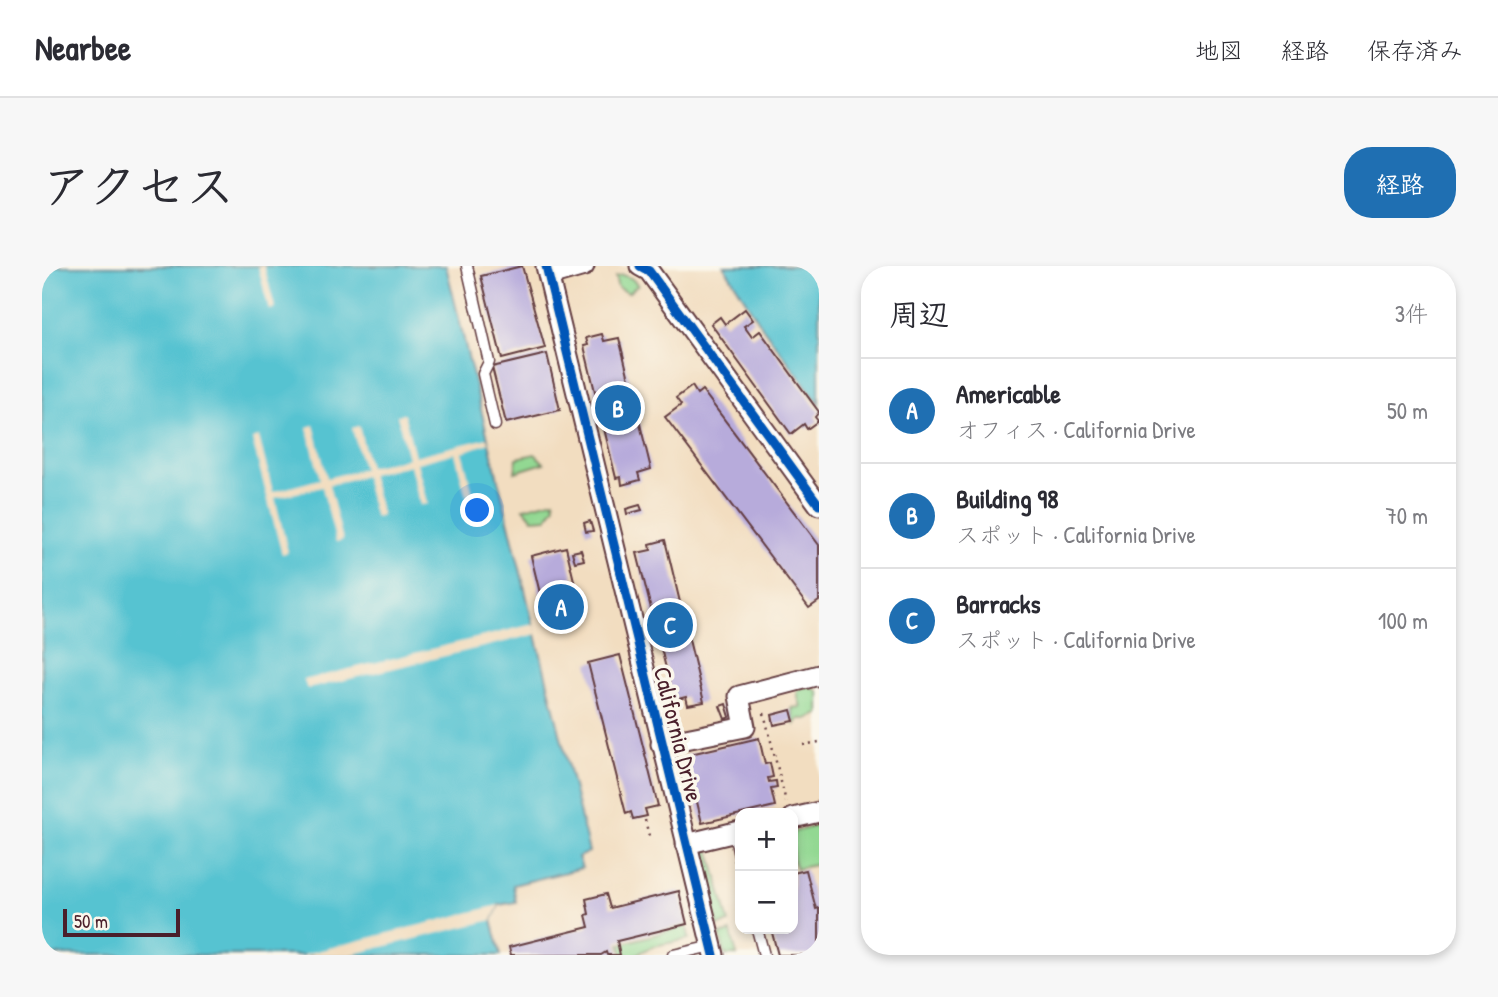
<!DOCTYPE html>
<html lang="ja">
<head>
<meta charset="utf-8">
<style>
	body { margin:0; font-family:"Patrick Hand","Klee One",sans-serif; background:#f7f7f7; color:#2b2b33 }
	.controls { position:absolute; right:21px; bottom:21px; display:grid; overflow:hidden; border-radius:14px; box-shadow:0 4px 10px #0003 }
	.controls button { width:63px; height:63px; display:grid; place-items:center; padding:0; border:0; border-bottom:2px solid #e1e1e2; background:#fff; color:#2b2b33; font:35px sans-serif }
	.scale { position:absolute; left:21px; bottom:18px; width:117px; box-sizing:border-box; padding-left:7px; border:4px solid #4a1f2b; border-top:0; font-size:19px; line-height:24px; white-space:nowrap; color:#4a1f2b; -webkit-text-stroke:5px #fbf7ec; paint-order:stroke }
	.you { position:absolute; left:436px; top:245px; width:24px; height:24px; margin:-18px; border:5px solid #fff; border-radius:50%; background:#1a73e8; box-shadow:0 0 0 10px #1a73e833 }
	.badge { display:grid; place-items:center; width:46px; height:46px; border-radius:50%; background:#1f6fb2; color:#fff; font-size:23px; font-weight:700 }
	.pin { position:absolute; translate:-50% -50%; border:4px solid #fff; box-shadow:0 2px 7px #0006 }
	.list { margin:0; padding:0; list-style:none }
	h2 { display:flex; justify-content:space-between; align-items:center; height:91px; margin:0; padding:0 28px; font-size:30px }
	h2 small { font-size:23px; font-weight:400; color:#7c7c81 }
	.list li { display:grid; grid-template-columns:46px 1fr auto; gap:21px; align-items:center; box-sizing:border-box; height:105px; padding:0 28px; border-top:2px solid #e1e1e2 }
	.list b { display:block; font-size:26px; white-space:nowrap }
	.list p { margin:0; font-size:23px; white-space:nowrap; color:#7c7c81 }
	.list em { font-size:23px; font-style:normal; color:#7c7c81 }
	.map { position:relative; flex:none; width:777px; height:689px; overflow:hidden; border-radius:28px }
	header { display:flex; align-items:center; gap:42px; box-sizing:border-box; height:98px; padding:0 35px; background:#fff; border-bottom:2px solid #e1e1e2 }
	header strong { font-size:33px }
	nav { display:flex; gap:38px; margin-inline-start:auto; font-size:24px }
	.intro { display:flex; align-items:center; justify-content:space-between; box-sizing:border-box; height:168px; padding:0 42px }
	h1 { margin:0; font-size:49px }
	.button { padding:18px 32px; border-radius:28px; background:#1f6fb2; color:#fff; font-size:24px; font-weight:700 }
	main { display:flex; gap:42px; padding:0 42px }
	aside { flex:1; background:#fff; border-radius:28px; box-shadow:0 4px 10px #0003 }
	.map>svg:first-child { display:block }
	.green { fill:#92d892; stroke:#6e7c5e; stroke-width:2 }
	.water { fill:#57c3d1; stroke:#50717e; stroke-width:2 }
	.pier { fill:#f2ddc0 }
	.building { fill:#b7abdb }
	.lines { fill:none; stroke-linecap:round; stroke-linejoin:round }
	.lane-casing { stroke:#633c41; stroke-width:13 }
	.street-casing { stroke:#633c41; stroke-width:23 }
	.path { stroke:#633c41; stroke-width:2.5; stroke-dasharray:2 5; stroke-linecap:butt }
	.lane { stroke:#fff; stroke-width:10 }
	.street { stroke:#fff; stroke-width:19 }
	.cycleway-casing { stroke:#fbf7ec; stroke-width:13 }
	.cycleway { stroke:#0057b8; stroke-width:9 }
	.labels { text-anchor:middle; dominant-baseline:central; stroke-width:7; stroke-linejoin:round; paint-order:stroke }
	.street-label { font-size:24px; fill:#4a1f2b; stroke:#fbf7ec }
</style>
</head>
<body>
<header>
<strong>Nearbee</strong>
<nav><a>地図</a><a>経路</a><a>保存済み</a></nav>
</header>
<div class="intro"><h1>アクセス</h1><a class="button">経路</a></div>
<main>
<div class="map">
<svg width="777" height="689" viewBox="0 0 777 689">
	<rect width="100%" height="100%" fill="#fbf7ec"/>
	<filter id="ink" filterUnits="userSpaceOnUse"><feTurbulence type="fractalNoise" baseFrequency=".0143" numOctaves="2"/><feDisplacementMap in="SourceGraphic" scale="14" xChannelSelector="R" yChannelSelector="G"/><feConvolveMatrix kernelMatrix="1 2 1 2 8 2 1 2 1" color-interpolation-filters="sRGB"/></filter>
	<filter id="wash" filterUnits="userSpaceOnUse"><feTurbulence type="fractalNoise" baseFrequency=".00686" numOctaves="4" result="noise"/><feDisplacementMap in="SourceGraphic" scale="28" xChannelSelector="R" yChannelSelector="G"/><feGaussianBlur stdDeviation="1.57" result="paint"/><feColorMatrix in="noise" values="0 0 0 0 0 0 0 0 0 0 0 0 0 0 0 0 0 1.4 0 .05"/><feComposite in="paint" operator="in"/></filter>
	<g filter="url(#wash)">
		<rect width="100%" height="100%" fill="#f2ddc0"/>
		<g class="green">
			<polygon points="580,9 589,12 596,19 586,27 576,22 573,11"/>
			<polygon points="493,188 502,197 473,206 475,192"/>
			<polygon points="512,234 513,240 505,252 491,253 482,242"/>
			<polygon points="767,421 773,423 777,427 777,448 765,453 757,453 753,459 750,442 759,441 755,428 757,423"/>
			<polygon points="777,559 777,598 754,603 751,594 751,566"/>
			<polygon points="667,582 687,657 676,660 661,596 661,589"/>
			<polygon points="645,660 647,673 612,680 593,689 581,689 578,678"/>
			<polygon points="689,666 695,689 683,689 678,669"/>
		</g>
		<g class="water">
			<polygon points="0,0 404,0 547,586 536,591 540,602 471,619 474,636 457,639 450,654 459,689 0,689"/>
			<polygon points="682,0 777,0 777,137 721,62"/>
		</g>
		<g class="pier">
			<polygon points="216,0 222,0 233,42 227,44"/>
			<polygon points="362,148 373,190 446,172 447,177 420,186 431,228 424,230 413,187 375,197 385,238 378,239 368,199 329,208 340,250 333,252 322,210 287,219 301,274 294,276 280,221 233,232 246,286 240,288 210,173 217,171 231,226 278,213 265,161 272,159 285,212 321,203 310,162 317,160 327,201 366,192 355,149"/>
			<polygon points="492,358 495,368 265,423 262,414"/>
			<polygon points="457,639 450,654 308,689 260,689"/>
		</g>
		<g id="blocks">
			<g class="building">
				<polygon points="480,0 503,82 460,93 439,10"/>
				<polygon points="703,43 711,54 702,60 710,71 718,65 777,146 773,151 776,155 765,163 762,158 749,168 669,58 678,51 683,58"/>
				<polygon points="560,68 562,75 577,72 609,203 596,207 598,214 580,219 579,211 574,212 542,80 546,79 544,72"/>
				<polygon points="505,88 518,144 464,157 450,101"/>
				<polygon points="650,120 655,128 660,124 777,279 777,335 767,342 623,151 639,139 634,132"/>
				<polygon points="598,239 600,244 585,248 584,243"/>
				<polygon points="548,255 551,265 544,266 542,257"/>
				<polygon points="623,274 662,436 646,439 644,431 632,434 595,287 609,284 608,278"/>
				<polygon points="524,281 538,340 503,348 489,290"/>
				<polygon points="539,284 542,294 533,296 530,286"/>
				<polygon points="578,389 616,540 603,543 605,550 591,553 589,546 584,548 546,397"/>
				<polygon points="684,438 688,451 683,453 678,440"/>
				<polygon points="749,444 752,455 732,459 730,449"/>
				<polygon points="717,472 723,498 728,497 731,511 726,512 727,516 734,515 735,522 729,523 733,540 660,557 644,489"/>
				<polygon points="764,604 774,643 777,642 777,689 736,689 729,663 751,663 751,607"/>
				<polygon points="637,625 645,658 575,675 578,689 565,689 564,686 559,689 469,689 467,681 547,661 544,649 547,648 544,633 564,628 568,642"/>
			</g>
		</g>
	</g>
	<g filter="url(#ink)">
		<use href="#blocks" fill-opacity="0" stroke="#633c41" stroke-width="2"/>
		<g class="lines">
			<defs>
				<g id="lane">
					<polyline points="425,0 447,96 441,108 453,159"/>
					<polyline points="692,567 698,594"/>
					<polyline points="715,663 722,689"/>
					<polyline points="631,689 670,680"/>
				</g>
				<g id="street">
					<polyline points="504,0 672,689"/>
					<polyline points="598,0 607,5 777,239"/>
					<polyline points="507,10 542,0"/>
					<polyline points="619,478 703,461 697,430 777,409"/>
					<polyline points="751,552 777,546"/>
					<polyline points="644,578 698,565"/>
				</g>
			</defs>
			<use href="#lane" class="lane-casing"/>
			<use href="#street" class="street-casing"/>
			<g class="path">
				<polyline points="722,447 744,536"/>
				<polyline points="761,479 777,476"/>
				<polyline points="603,554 607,570"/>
			</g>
			<use href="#lane" class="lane"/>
			<use href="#street" class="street"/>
			<defs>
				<g id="cycleway">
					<polyline points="504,0 672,689"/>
					<polyline points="598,0 607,5 777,239"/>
				</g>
			</defs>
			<use href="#cycleway" class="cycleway-casing"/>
			<use href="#cycleway" class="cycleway"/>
		</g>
	</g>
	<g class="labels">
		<g class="street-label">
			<text transform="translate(637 468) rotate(76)">California Drive</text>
		</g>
	</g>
</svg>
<div class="controls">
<button>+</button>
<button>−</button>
</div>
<div class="scale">50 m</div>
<div class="you"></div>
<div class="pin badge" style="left:519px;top:341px">A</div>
<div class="pin badge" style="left:576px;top:142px">B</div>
<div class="pin badge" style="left:628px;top:359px">C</div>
</div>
<aside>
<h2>周辺<small>3件</small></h2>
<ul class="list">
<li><span class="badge">A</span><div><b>Americable</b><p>オフィス · California Drive</p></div><em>50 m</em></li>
<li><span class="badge">B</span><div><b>Building 98</b><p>スポット · California Drive</p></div><em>70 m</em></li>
<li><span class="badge">C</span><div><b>Barracks</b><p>スポット · California Drive</p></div><em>100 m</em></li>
</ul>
</aside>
</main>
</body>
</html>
